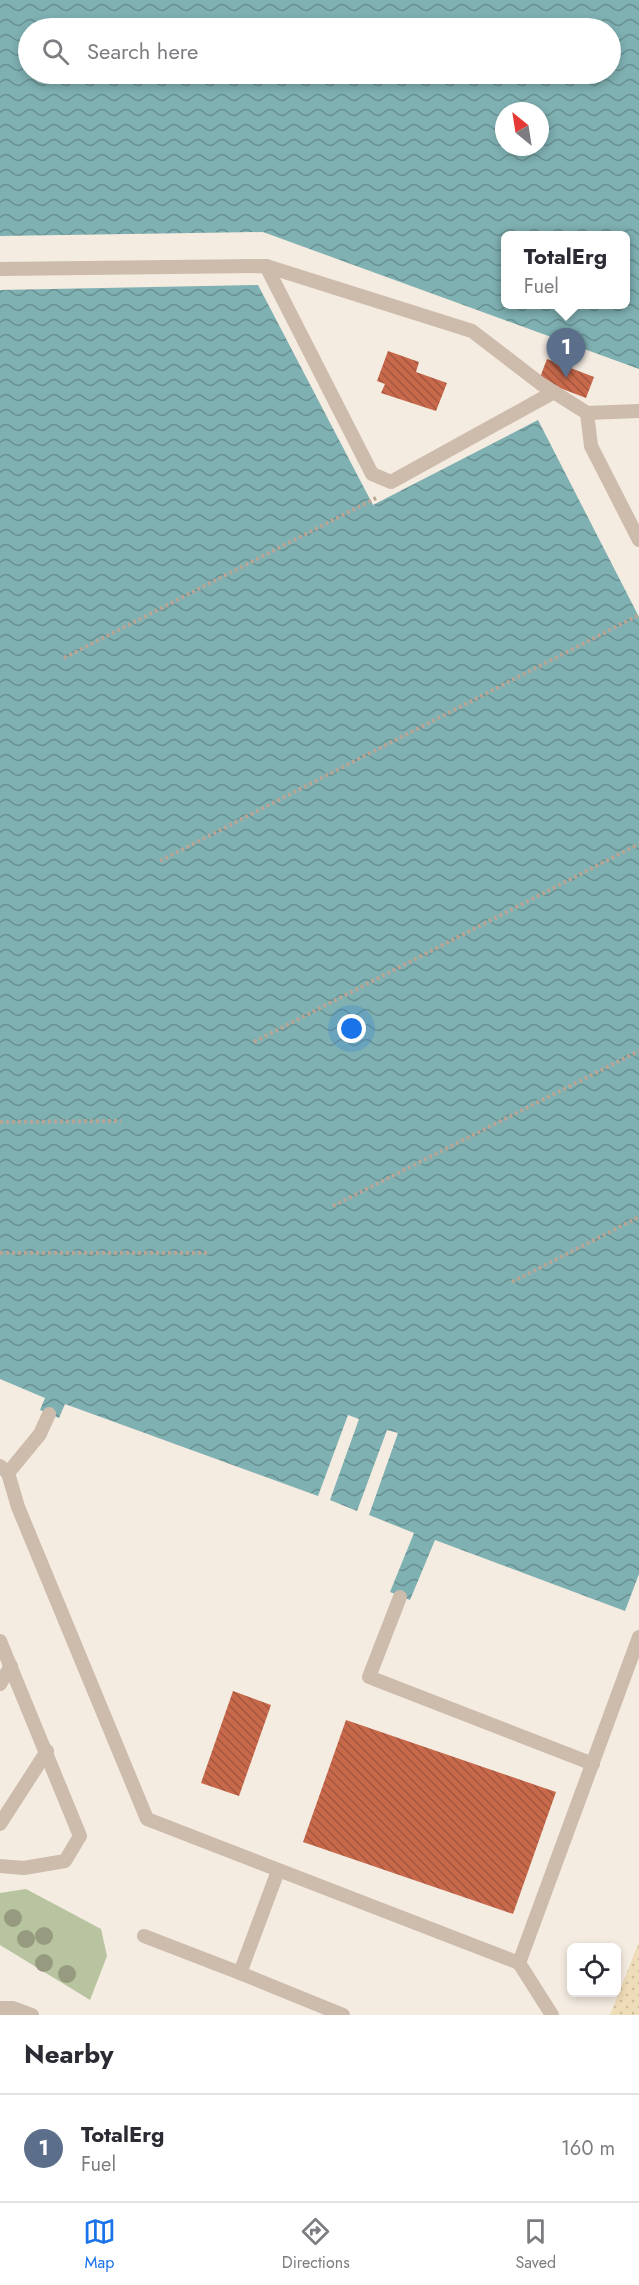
<!DOCTYPE html>
<html lang="en">
<head>
<meta charset="utf-8">
<style>
	body { margin:0; font-family:Jost,sans-serif; background:#f7f7f7; color:#2b2b33 }
	.controls { position:absolute; right:18px; bottom:18px; display:grid; overflow:hidden; border-radius:9px; box-shadow:0 3px 9px #0003 }
	.controls button { width:54px; height:54px; display:grid; place-items:center; padding:0; border:0; border-bottom:2px solid #e1e1e2; background:#fff; color:#2b2b33; font:30px sans-serif }
	.compass { position:absolute; left:495px; top:102px; width:54px; height:54px; border-radius:50%; background:#fff; box-shadow:0 3px 9px #0003; rotate:330deg }
	.you { position:absolute; left:352px; top:1029px; width:21px; height:21px; margin:-15px; border:4px solid #fff; border-radius:50%; background:#1a73e8; box-shadow:0 0 0 9px #1a73e833 }
	.badge { display:grid; place-items:center; width:39px; height:39px; border-radius:50%; background:#1a73e8; color:#fff; font-size:20px; font-weight:700 }
	.pin { position:absolute; translate:-50% -50px; filter:drop-shadow(0 2px 3px #0008) }
	.pin::after { content:''; position:absolute; top:32px; width:21px; height:18px; background:inherit; clip-path:polygon(0 0,100% 0,50% 100%) }
	.popup { position:absolute; left:501px; top:231px; width:129px; height:78px; box-sizing:border-box; display:grid; place-content:center; border-radius:9px; background:#fff; filter:drop-shadow(0 2px 4px #0005); font-size:20px; white-space:nowrap; color:#7c7c81 }
	.popup b { font-size:22px; color:#2b2b33 }
	.popup::after { content:''; position:absolute; left:50%; top:100%; margin-left:-12px; border:12px solid transparent; border-top-color:#fff }
	.list { margin:0; padding:0; list-style:none }
	h2 { display:flex; justify-content:space-between; align-items:center; height:78px; margin:0; padding:0 24px; font-size:26px }
	h2 small { font-size:20px; font-weight:400; color:#7c7c81 }
	.list li { display:grid; grid-template-columns:39px 1fr auto; gap:18px; align-items:center; box-sizing:border-box; height:108px; padding:0 24px; border-top:2px solid #e1e1e2 }
	.list b { display:block; font-size:22px; white-space:nowrap }
	.list p { margin:0; font-size:20px; white-space:nowrap; color:#7c7c81 }
	.list em { font-size:20px; font-style:normal; color:#7c7c81 }
	.icon { flex:none; width:33px; height:33px; fill:none; stroke:currentColor; stroke-width:2; stroke-linecap:round; stroke-linejoin:round }
	.map { position:relative; flex:none; width:639px; height:2015px; overflow:hidden }
	.search { position:absolute; background:#fff; box-shadow:0 3px 9px #0003; left:18px; right:18px; top:18px; height:66px; display:flex; align-items:center; gap:15px; box-sizing:border-box; padding:0 21px; border-radius:33px; color:#7c7c81; font-size:22px }
	.sheet { height:186px; background:#fff }
	nav { display:flex; justify-content:space-around; align-items:center; box-sizing:border-box; height:84px; border-top:2px solid #e1e1e2; background:#fff; font-size:16px; color:#7c7c81 }
	nav a { display:grid; justify-items:center; gap:3px }
	nav .on { color:#1a73e8 }
	.map>svg:first-child { display:block }
	.green { fill:#b8c4a0 }
	.sand { fill:url(#sand-dots) }
	.water { fill:url(#water-waves); fill-rule:evenodd }
	.building { fill:url(#building-back-hatch) }
	.lines { fill:none; stroke-linecap:round; stroke-linejoin:round }
	.path { stroke:#b9a596; stroke-width:4; stroke-dasharray:3 3; stroke-linecap:butt }
	.service { stroke:#cdbbac; stroke-width:14 }
	.tree { fill:#969b7f }
</style>
</head>
<body>
<div class="map">
<svg width="639" height="2015" viewBox="0 0 639 2015">
	<defs>
		<pattern id="sand-dots" width="8" height="8" patternUnits="userSpaceOnUse" patternTransform="scale(1.5)"><rect width="8" height="8" fill="#efdcb8"/><path d="M2 2h.1M6 6h.1" fill="none" stroke="#cebd9e" stroke-width="1.8" stroke-linecap="round"/></pattern>
		<pattern id="water-waves" width="16" height="10" patternUnits="userSpaceOnUse" patternTransform="scale(1.5)"><rect width="16" height="10" fill="#7fb0b2"/><path d="M0 5q4-4 8 0t8 0" fill="none" stroke="#699091"/></pattern>
		<pattern id="building-back-hatch" width="6" height="6" patternUnits="userSpaceOnUse" patternTransform="scale(1.5)"><rect width="6" height="6" fill="#c8694b"/><path d="M-1 5l2 2M0 0l6 6M5-1l2 2" fill="none" stroke="#a4573f"/></pattern>
	</defs>
	<rect width="100%" height="100%" fill="#f4ebe1"/>
	<polygon class="green" points="26,1889 101,1929 107,1956 90,2000 0,1945 0,1893"/>
	<polygon class="sand" points="639,1942 639,2015 610,2015"/>
	<g class="water">
		<path d="M0,0H639V369L263,232L0,236ZM28,28H610V74H28ZM504,111H540V147H504ZM506,236H626V304H506Z"/>
		<polygon points="258,285 373,505 538,420 639,617 639,1574 625,1611 435,1540 410,1600 390,1592 414,1533 369,1515 398,1433 387,1430 357,1511 330,1500 359,1419 348,1415 318,1496 65,1404 59,1418 40,1410 45,1398 0,1379 0,290"/>
	</g>
	<g class="building">
		<polygon points="388,351 419,362 416,372 447,383 436,411 381,393 385,384 377,381"/>
		<polygon points="547,359 594,377 586,398 539,380"/>
		<polygon points="233,1691 271,1705 239,1796 201,1783"/>
		<polygon points="346,1720 556,1792 513,1914 303,1842"/>
	</g>
	<g class="lines">
		<g class="path">
			<polyline points="64,658 376,498"/>
			<polyline points="160,861 639,615"/>
			<polyline points="254,1042 639,844"/>
			<polyline points="0,1122 121,1121"/>
			<polyline points="333,1206 639,1051"/>
			<polyline points="0,1253 208,1253"/>
			<polyline points="512,1282 639,1217"/>
		</g>
		<g class="service">
			<polyline points="266,266 372,474 391,482 554,392"/>
			<polyline points="0,269 266,266 472,331 541,384 587,413"/>
			<polyline points="639,411 587,413 591,446 639,540"/>
			<polyline points="0,1466 8,1473 18,1507 147,1819 519,1963 639,1637"/>
			<polyline points="8,1473 40,1434 49,1414"/>
			<polyline points="400,1597 369,1677 593,1764"/>
			<polyline points="0,1641 80,1836 65,1861 24,1868 0,1866"/>
			<polyline points="0,1684 11,1666"/>
			<polyline points="0,1824 47,1751"/>
			<polyline points="144,1936 240,1973 278,1871"/>
			<polyline points="519,1963 552,2015"/>
			<polyline points="240,1973 343,2015"/>
			<polyline points="0,2008 13,2008 32,2015"/>
		</g>
	</g>
	<g class="tree">
		<circle cx="13" cy="1918" r="9"/>
		<circle cx="44" cy="1936" r="9"/>
		<circle cx="26" cy="1939" r="9"/>
		<circle cx="44" cy="1963" r="9"/>
		<circle cx="67" cy="1974" r="9"/>
	</g>
</svg>
<div class="controls">
<button><svg class="icon" aria-label="locate" viewBox="0 0 24 24"><circle cx="12" cy="12" r="6"/><path d="M12 2v4M12 18v4M2 12h4M18 12h4"/></svg></button>
</div>
<svg class="compass" viewBox="-18 -18 36 36"><path d="M0-13l5 13h-10z" fill="#e53935"/><path d="M0 13l5-13h-10z" fill="#7c7c81"/></svg>
<div class="you"></div>
<div class="pin badge" style="left:566px;top:378px;background:#5c6f8a">1</div>
<div class="popup"><b>TotalErg</b>Fuel</div>
<div class="search"><svg class="icon" aria-label="search" viewBox="0 0 24 24"><circle cx="10" cy="10" r="6"/><path d="M15 15l6 6"/></svg>Search here</div>
</div>
<section class="sheet">
<h2>Nearby<small></small></h2>
<ul class="list">
<li><span class="badge" style="background:#5c6f8a">1</span><div><b>TotalErg</b><p>Fuel</p></div><em>160 m</em></li>
</ul>
</section>
<nav>
<a class="on"><svg class="icon" aria-label="map" viewBox="0 0 24 24"><path d="M3 6l6-2 6 2 6-2v14l-6 2-6-2-6 2zM9 4v14M15 6v14"/></svg>Map</a>
<a><svg class="icon" aria-label="directions" viewBox="0 0 24 24"><path d="M12 3l9 9-9 9-9-9zM9 14v-3h6M13 9l2 2-2 2"/></svg>Directions</a>
<a><svg class="icon" aria-label="saved" viewBox="0 0 24 24"><path d="M7 4h10v16l-5-4-5 4z"/></svg>Saved</a>
</nav>
</body>
</html>
